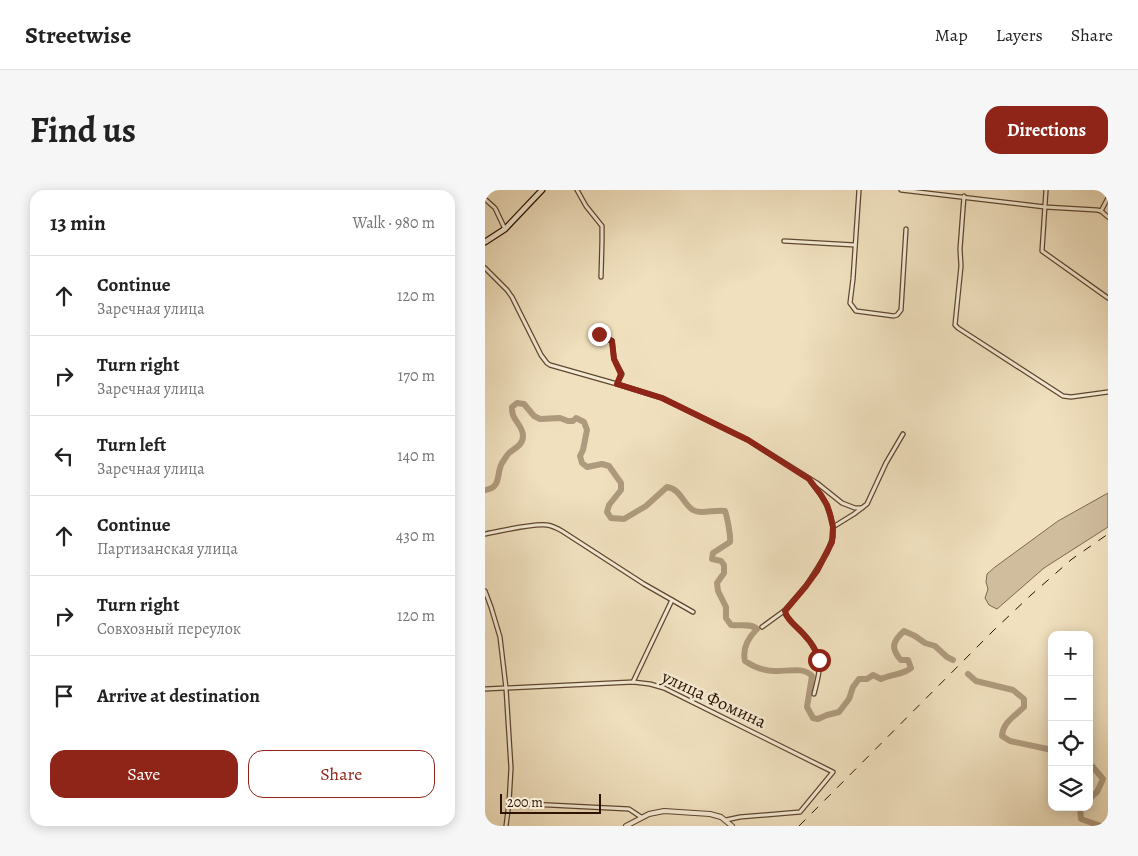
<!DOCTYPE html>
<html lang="en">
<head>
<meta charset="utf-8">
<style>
	body { margin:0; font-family:Alegreya,serif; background:#f6f6f6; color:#222 }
	.controls { position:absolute; right:15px; bottom:15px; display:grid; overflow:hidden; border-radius:10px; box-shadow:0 2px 12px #0003 }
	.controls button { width:45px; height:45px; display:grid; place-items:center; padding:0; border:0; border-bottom:1px solid #e0e0e0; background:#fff; color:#222; font:25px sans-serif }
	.scale { position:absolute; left:15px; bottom:12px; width:101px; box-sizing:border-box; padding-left:5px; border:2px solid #2d1300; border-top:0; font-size:14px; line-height:18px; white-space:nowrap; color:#2d1300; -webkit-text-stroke:4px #f5ebd5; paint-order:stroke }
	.stop { position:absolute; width:15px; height:15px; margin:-11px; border:4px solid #8f2418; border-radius:50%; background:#fff }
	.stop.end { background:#8f2418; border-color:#fff; box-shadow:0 1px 5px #0008 }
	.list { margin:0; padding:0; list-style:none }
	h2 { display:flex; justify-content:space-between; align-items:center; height:65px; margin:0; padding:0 20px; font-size:21px }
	h2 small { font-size:16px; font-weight:400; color:#767676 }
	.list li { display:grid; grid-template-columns:32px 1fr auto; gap:15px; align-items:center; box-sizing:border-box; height:80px; padding:0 20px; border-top:1px solid #e0e0e0 }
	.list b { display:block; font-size:19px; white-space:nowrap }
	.list p { margin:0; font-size:16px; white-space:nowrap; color:#767676 }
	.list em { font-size:16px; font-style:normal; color:#767676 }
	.actions { display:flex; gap:10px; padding:15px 20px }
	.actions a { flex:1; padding:11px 0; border:1px solid #8f2418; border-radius:15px; text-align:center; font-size:18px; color:#8f2418 }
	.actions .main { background:#8f2418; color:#fff }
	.icon { flex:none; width:28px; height:28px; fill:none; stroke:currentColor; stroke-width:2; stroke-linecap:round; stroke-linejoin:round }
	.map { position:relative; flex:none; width:623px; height:636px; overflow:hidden; border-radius:15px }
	header { display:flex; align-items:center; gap:30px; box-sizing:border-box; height:70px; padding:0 25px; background:#fff; border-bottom:1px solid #e0e0e0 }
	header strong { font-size:24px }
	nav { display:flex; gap:28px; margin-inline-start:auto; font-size:18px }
	.intro { display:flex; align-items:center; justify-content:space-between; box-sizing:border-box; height:120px; padding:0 30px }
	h1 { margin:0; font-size:35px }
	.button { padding:12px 22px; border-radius:15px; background:#8f2418; color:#fff; font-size:18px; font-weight:700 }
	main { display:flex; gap:30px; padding:0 30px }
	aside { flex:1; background:#fff; border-radius:15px; box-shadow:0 2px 12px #0003 }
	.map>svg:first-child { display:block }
	.green { fill:#cfbd9e; stroke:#7e684f }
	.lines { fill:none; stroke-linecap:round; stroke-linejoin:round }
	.river { stroke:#ae9a7d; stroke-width:6 }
	.minor-casing { stroke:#5e4630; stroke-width:5.5 }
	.tertiary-casing { stroke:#5e4630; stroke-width:6 }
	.secondary-casing { stroke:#2d1300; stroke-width:7 }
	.minor { stroke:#f5ebd5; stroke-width:3 }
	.tertiary { stroke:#f5ebd5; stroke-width:4 }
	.secondary { stroke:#f5ebd5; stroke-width:4.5 }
	.rail { stroke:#2d1300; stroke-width:1; stroke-dasharray:9 9; stroke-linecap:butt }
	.route { stroke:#8f2418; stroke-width:6 }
	.labels { text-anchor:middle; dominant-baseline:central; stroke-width:5; stroke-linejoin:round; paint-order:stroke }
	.street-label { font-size:18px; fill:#2d1300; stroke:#f5ebd5 }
</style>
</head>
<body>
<header>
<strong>Streetwise</strong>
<nav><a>Map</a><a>Layers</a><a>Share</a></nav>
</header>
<div class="intro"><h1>Find us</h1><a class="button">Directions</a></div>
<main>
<aside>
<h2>13 min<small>Walk · 980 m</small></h2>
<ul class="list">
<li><svg class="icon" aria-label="ahead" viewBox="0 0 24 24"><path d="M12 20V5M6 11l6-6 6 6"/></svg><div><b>Continue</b><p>Заречная улица</p></div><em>120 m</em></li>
<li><svg class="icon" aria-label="right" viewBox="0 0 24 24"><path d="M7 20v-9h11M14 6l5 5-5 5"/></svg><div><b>Turn right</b><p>Заречная улица</p></div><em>170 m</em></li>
<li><svg class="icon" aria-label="left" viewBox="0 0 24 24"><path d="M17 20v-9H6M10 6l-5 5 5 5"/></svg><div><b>Turn left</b><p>Заречная улица</p></div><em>140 m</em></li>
<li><svg class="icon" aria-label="ahead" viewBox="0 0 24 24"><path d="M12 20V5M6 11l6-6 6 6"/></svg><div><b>Continue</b><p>Партизанская улица</p></div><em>430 m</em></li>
<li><svg class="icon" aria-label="right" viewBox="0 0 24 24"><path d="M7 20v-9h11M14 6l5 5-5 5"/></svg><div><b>Turn right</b><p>Совхозный переулок</p></div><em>120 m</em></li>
<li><svg class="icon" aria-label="arrive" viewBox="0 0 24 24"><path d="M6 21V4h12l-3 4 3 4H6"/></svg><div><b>Arrive at destination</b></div></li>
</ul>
<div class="actions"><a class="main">Save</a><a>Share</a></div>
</aside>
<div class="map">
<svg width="623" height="636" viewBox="0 0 623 636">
	<rect width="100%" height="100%" fill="#f0e0be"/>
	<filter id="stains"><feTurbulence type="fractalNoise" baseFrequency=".004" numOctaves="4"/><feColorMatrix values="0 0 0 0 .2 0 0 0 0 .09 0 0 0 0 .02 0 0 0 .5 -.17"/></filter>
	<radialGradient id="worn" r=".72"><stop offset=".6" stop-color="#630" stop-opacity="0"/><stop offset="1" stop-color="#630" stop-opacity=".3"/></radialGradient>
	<polygon class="green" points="623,303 623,337 559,378 512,419 504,415 500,408 503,399 501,392 502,384 510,377 573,331"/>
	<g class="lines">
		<g class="river">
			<path d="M0,300C17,298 11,283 17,273C19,270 21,266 24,263C30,258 38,255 38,246C38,237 31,233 28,225C27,222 27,220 27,217L32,213L39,214L49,226L55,229L75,228L83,231H88L91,228L99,232L102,240L98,260L95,266L97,273L102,277L117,274L124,276L136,293V300L124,315L122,322L126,328L139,329L161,316L182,297C196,299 197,313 208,320C217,325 229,319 240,321C242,326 246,347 245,352L228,363L227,369L236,371L239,375V383L232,393L233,401L241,417V428L246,435C255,436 266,433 272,439C263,448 257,458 260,471C269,477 278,481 289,481C301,482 318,476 327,486L322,517L328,528L333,529L342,525L354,522L364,509L368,497L374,489H382L388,485L396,489C406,484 418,485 426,478L423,470H416C405,458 408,451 419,441L430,446L440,453L450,456L462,467L468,470"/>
			<path d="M483,484L491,491L528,500L539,509V517C530,526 518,532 517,546L525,551L567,560"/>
			<polyline points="604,576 608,577 618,589 612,602 604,609"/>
			<polyline points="595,617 596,629 616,636"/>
		</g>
		<defs>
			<g id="minor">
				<polyline points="92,0 101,16 117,36 117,51 116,87"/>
				<polyline points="374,0 368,89 365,113 371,121 409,126 412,125 416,120 421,39"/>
				<polyline points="416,0 560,17 612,20 616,21 623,27"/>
				<polyline points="561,0 557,61 623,108"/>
				<polyline points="479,6 475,59 476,76 470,135 473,138 578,206 586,207 623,202"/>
				<polyline points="0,9 10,18 20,39"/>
				<polyline points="616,21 623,8"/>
				<polyline points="299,51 370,55"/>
				<polyline points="0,78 22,100 27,107 56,165 62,173 65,175 132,194 177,208 263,250 332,293 357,313 370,318 377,318"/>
				<polyline points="113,144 127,151 129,169 137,184 132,194"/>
				<path d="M326,292C339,308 344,316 348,337"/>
				<path d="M0,344C17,341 47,333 62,335C68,336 72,338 77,341L159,394L208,422"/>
				<polyline points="0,401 6,417 15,447 21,498 26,578 24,613"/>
				<polyline points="277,437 299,421"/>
				<polyline points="148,492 187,410"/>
				<polyline points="0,499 148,492 165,494 179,498 348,582 315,622 255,627 241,630"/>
				<path d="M329,504C337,473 339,464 314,439C309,434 302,429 299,421L321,396L342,363L348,347V337L369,324L382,314L401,273L418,244"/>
				<polyline points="21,636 24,613 144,619 156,627"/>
			</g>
			<polyline id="tertiary" points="141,636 164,624 179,621 225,624 236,627 247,636"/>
			<polyline id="secondary" points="0,52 20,39 57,0"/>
		</defs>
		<use href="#minor" class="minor-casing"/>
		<use href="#tertiary" class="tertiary-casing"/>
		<use href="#secondary" class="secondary-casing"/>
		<use href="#minor" class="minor"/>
		<use href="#tertiary" class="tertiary"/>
		<use href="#secondary" class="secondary"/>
		<polyline class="rail" points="314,636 509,440 546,405 587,369 623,344"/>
	</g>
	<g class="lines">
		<path class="route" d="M114,144L127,151L129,169L136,184L132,194L177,208L263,250L324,289L336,305L342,315L345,324L348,337L347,352L332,381L321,396L300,421C302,431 314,438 320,446C327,453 331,461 334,470"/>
	</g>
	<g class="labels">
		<g class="street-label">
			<text transform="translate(229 509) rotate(25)">улица Фомина</text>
		</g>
	</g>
	<rect width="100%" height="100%" filter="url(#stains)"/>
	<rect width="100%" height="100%" fill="url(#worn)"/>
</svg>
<div class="controls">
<button>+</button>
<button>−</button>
<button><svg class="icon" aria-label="locate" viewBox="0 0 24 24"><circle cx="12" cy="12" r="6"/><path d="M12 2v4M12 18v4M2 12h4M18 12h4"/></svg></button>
<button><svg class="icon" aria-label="layers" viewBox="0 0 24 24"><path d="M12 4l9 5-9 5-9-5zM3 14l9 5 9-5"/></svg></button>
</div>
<div class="scale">200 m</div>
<div class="stop" style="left:334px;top:470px"></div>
<div class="stop end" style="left:114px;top:144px"></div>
</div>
</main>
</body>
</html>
